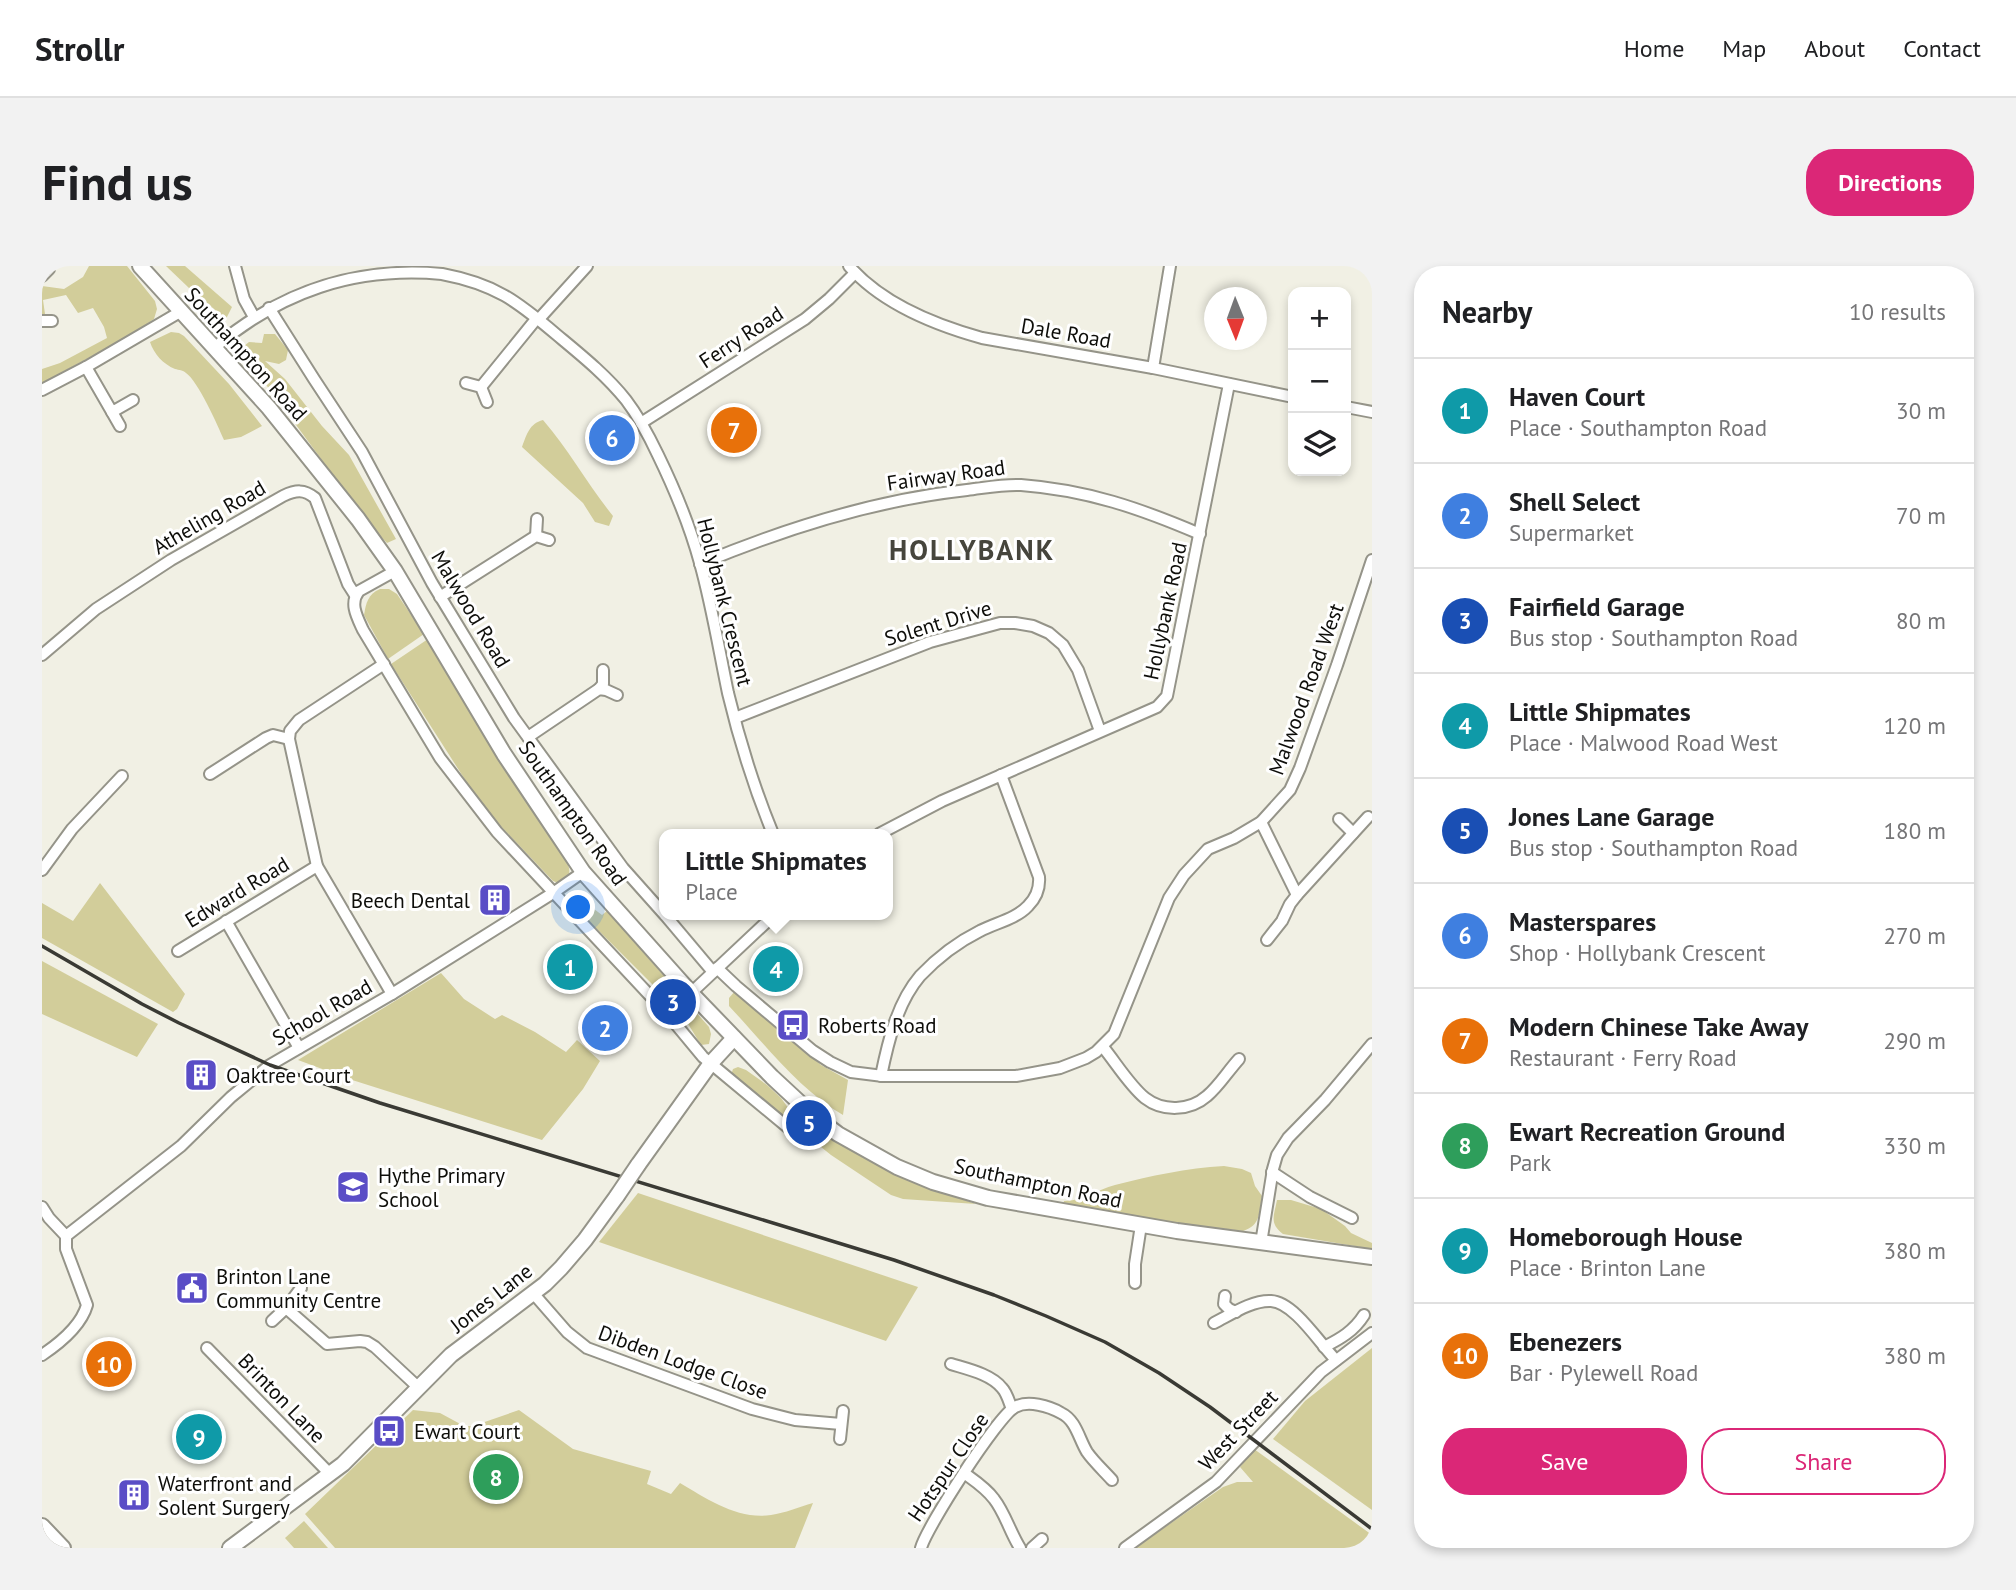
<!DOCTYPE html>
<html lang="en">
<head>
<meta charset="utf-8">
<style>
	body { margin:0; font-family:"PT Sans",sans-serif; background:#f2f2f2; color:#202124 }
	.controls { position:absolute; right:21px; top:21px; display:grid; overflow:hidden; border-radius:14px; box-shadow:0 4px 10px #0003 }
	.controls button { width:63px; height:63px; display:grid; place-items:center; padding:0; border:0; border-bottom:2px solid #e0e0e0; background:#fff; color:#202124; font:35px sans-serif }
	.compass { position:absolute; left:1162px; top:21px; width:63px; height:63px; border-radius:50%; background:#fff; box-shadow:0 4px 10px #0003; rotate:179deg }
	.you { position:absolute; left:537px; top:642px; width:24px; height:24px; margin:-18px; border:5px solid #fff; border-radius:50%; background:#1a73e8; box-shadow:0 0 0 10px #1a73e833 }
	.badge { display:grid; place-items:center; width:46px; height:46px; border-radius:50%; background:#db2777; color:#fff; font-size:23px; font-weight:700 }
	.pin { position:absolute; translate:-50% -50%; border:4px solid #fff; box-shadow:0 2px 7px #0006 }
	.popup { position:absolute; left:617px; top:563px; width:234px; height:91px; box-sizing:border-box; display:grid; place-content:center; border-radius:14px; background:#fff; filter:drop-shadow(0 2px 5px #0005); font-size:23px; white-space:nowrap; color:#757577 }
	.popup b { font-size:26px; color:#202124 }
	.popup::after { content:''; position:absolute; left:50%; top:100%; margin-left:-14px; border:14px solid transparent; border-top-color:#fff }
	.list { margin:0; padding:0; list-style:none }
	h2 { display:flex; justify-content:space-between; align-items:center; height:91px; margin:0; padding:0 28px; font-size:30px }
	h2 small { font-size:23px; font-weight:400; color:#757577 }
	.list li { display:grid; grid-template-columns:46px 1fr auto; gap:21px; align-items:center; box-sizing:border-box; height:105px; padding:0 28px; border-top:2px solid #e0e0e0 }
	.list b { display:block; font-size:26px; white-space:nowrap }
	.list p { margin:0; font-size:23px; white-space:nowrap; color:#757577 }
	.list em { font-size:23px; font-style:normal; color:#757577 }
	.actions { display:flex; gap:14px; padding:21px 28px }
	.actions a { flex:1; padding:16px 0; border:2px solid #db2777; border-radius:28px; text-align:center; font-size:24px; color:#db2777 }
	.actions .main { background:#db2777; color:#fff }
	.icon { flex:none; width:38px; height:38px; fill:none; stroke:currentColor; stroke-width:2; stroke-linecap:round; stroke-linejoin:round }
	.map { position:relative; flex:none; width:1330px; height:1282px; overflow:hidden; border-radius:28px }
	header { display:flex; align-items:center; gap:42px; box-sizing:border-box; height:98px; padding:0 35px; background:#fff; border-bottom:2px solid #e0e0e0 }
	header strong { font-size:33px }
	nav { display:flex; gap:38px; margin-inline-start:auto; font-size:24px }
	.intro { display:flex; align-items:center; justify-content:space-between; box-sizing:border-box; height:168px; padding:0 42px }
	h1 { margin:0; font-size:49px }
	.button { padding:18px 32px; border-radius:28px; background:#db2777; color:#fff; font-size:24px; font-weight:700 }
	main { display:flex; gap:42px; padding:0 42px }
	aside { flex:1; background:#fff; border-radius:28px; box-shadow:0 4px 10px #0003 }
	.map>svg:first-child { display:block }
	.green { fill:#d2cd9a }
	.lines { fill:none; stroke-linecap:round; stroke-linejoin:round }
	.minor-casing { stroke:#959489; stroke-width:14 }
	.tertiary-casing { stroke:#959489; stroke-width:18 }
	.minor { stroke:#fff; stroke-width:10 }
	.tertiary { stroke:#fff; stroke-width:14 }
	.rail { stroke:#3a3a34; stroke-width:3.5 }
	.tertiary-bridge-casing { stroke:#959489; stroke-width:18; stroke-linecap:butt }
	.tertiary-bridge { stroke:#fff; stroke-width:14 }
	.labels { text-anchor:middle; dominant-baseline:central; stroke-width:6; stroke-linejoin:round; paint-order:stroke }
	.street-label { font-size:21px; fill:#0e0e0a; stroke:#fff }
	.poi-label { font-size:21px; fill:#0e0e0a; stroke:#fff; text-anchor:start }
	.district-label { font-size:28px; font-weight:bold; letter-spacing:2px; fill:#46453c; stroke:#fff }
</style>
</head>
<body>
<header>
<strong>Strollr</strong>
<nav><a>Home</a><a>Map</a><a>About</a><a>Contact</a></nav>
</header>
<div class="intro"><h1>Find us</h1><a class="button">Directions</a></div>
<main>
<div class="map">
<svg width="1330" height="1282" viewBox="0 0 1330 1282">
	<rect width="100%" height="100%" fill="#f1f0e4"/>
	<g class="green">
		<polygon points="47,0 85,0 113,35 115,43 112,53 89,69 0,117 0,103 18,97 65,72 62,61 51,42 36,47 24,29 1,34 3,48 0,48 0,20 22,23 41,11"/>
		<polygon points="124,0 143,0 190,41 184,53 147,22"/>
		<path d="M129,66L137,67L142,70L187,118L220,160L199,171L182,174C176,160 156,115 144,107C141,104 137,104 133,103C121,98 112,88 108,76Z"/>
		<polygon points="222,68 233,68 246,84 244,94 237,98 223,95 243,113 280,160 307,189 354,273 345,277 329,261 235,133 197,84 207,76 220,77"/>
		<path d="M501,154C527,184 546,219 571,250L567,260L553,256L541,237L480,181C485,168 487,158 501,154Z"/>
		<path d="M338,323H347L355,328L382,368L346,393L322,349C324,337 326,328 338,323Z"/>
		<path d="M386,373L471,516L525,596C530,608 527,611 516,617L511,615L451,552L436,534L349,398Z"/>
		<polygon points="58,617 143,728 135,743 131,746 0,672 0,637 31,655"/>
		<polygon points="552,643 560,649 565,645 667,761 669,768 667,778 659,779 640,748 545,653 546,649"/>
		<polygon points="0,695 116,758 95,791 0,748"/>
		<polygon points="399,707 422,733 453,753 460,749 493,766 524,786 535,774 558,795 541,823 500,874 307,813 256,794"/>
		<path d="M693,725L779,799L806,814L801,849C758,825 721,776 687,740V732Z"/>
		<polygon points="696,801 704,804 725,819 739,832 755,854 765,860 787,871 832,897 876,918 934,938 861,933 849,929 789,889 689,809 691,803"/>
		<path d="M1182,900L1200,903L1209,907L1213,920L1220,930C1217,947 1219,959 1201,965L1102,953L1021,939L1022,935C1041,935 1055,924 1073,919C1108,910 1145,902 1182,900Z"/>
		<polygon points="596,927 876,1021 844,1075 557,976"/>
		<path d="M1235,934H1249L1279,943L1303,960L1309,967L1330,977V983L1241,968C1227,957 1232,950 1235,934Z"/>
		<polygon points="1330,1082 1330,1244 1231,1173 1263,1135"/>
		<path d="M371,1144L398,1147L422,1160H431L477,1144L531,1183L609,1205L605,1218L629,1228L638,1217C665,1233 696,1254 729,1249C743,1247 757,1241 771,1237L753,1282H293L263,1248Z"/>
		<polygon points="1212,1183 1330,1269 1330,1282 1093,1282 1181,1221 1195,1216 1211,1216 1198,1201"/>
		<polygon points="262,1255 286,1282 252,1282 243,1272"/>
	</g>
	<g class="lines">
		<defs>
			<g id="minor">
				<polyline points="193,0 202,33 212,51"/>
				<path d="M807,0C839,37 893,59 940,72L1111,102L1251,131"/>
				<polyline points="0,10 7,3 7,0"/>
				<polyline points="227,42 272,113 320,186 390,317 472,452 581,602 622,648"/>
				<polyline points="497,53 545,0"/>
				<polyline points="0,55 10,55"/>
				<path d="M172,82C238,26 312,0 400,8C453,18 475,35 515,69C539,89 564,109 584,134C597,151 607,170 616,189C633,224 648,260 658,297C670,340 677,384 686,427C697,473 713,524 731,568"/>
				<polyline points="44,101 70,146 91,134"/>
				<polyline points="1111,102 1128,0"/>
				<polyline points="424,117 439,121 445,136"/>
				<polyline points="439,121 495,52"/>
				<polyline points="0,124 44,101 138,46"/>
				<polyline points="1304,141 1330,146"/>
				<polyline points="70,146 78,160"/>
				<polyline points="599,157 763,53 787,33 813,7"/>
				<polyline points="494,270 495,253"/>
				<path d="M658,298C744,262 833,234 925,224C942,222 961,218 979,219C1045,224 1097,242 1158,268"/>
				<path d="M353,305L317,325C307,337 315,351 321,364L398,492L455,566L627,750L661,791L761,874"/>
				<polyline points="398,331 494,270 507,274"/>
				<path d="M0,389L54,343L129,294L241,230C254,224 262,223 273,232L306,318L313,329"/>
				<polyline points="342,398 257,454 248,465 247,473 275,600 350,728"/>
				<polyline points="557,423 561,418 561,404"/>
				<polyline points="693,452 888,376 958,357 973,357 991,360 1007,367 1021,379 1036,404 1058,465"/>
				<polyline points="486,471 557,423 564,424 575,429"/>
				<polyline points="168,508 224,472 231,469 247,473"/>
				<polyline points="1297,553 1311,567"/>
				<polyline points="1219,556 1255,629 1248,638 1240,655 1225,674"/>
				<polyline points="837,568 900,535 1115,441 1125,430 1187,118"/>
				<polyline points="0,604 30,563 80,510"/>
				<polyline points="1255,629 1326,551"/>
				<polyline points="623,649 671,706"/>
				<polyline points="184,655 257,782"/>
				<polyline points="136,685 275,600"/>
				<polyline points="675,702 694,720 771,785 788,796 809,806 841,810 974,810 1018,802 1044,792 1054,786 1072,768 1127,632 1142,609 1166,583 1192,572 1219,556 1248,524 1258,502 1295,399 1330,294"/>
				<polyline points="649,727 732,649"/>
				<path d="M1061,781C1074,797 1088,820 1103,832C1121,846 1148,845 1165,830C1177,820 1186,805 1197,793"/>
				<path d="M839,810C846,776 855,737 878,710C895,692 916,676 938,665C953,657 974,653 986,640C994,632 998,623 997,611L959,509"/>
				<polyline points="1230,906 1268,931 1310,952"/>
				<path d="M0,941L7,952L24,970V983L45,1039C39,1060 18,1077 0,1089"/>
				<polyline points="24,970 139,880 189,831 228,799 350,728 511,627 541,606"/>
				<polyline points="1219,977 1231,903 1235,889 1246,872 1283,834 1330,778"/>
				<polyline points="1093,1017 1093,998 1099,959"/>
				<polyline points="491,1027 525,1066 545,1082 710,1143 753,1154 799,1158"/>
				<polyline points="1183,1030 1182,1038 1187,1043 1194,1046"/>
				<polyline points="244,1042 259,1022"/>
				<polyline points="230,1055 244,1042 285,1078 318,1075 325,1076 333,1081 377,1122"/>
				<path d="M1172,1057C1188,1049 1210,1034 1229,1035C1252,1036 1278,1078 1294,1094"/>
				<path d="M1282,1081C1298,1073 1312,1065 1322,1049"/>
				<polyline points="165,1082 288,1208"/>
				<path d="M909,1098C925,1103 949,1108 960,1122C965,1127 967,1136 970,1143"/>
				<polyline points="798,1173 801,1145"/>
				<path d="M922,1207C933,1215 944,1222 952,1233C963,1247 968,1266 978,1282"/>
				<path d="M879,1282C884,1262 956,1150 973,1141C986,1134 1007,1140 1019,1147C1034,1154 1037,1173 1045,1186C1052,1196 1062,1205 1070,1214"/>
				<polyline points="990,1282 1000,1273"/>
				<polyline points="1083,1282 1174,1216 1279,1106 1330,1067"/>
			</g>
			<g id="tertiary">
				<polyline points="98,0 227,142 316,253 353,305 462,488 541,606 649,727 730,811 772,850 796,868 855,901 891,916 946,932 1135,965 1330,991"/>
				<polyline points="596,899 669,797 692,772"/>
				<polyline points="0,1260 21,1282"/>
				<polyline points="188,1282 301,1198 409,1089 503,1018 519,1002 543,974 575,930"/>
			</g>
		</defs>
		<use href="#minor" class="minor-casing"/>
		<use href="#tertiary" class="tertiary-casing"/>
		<use href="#minor" class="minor"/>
		<use href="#tertiary" class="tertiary"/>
		<polyline class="rail" points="0,680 100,738 137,757 228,799 338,837 852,994 952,1029 1004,1050 1063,1076 1117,1107 1168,1141 1330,1263"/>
		<defs>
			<polyline id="tertiary-bridge" points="575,930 596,899"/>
		</defs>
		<use href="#tertiary-bridge" class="tertiary-bridge-casing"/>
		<use href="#tertiary-bridge" class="tertiary-bridge"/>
	</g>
	<defs>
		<symbol id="building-square" viewBox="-11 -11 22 22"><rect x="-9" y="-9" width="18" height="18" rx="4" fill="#5a4dc6" stroke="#fff"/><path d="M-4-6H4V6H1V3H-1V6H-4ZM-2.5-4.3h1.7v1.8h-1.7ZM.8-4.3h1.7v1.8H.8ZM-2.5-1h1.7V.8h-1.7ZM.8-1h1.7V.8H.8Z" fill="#fff"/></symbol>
		<symbol id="bus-square" viewBox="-11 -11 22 22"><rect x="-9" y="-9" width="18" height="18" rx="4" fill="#5a4dc6" stroke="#fff"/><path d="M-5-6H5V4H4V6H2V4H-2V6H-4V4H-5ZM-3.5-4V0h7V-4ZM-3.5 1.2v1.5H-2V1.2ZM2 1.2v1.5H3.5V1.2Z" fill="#fff"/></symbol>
		<symbol id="school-square" viewBox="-11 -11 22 22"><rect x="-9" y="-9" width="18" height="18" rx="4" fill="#5a4dc6" stroke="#fff"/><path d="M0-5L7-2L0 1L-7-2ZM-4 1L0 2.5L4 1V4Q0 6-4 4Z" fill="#fff"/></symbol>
		<symbol id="civic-square" viewBox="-11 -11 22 22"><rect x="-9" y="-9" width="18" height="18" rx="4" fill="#5a4dc6" stroke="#fff"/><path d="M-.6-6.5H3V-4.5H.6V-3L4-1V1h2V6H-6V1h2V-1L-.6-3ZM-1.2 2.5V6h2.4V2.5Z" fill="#fff"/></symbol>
	</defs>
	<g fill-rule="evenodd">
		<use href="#building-square" x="434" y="615" width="38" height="38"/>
		<use href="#bus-square" x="732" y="740" width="38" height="38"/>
		<use href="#building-square" x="140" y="790" width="38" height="38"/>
		<use href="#school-square" x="292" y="902" width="38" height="38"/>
		<use href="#civic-square" x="131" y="1003" width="38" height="38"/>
		<use href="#bus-square" x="328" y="1146" width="38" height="38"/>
		<use href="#building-square" x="73" y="1210" width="38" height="38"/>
	</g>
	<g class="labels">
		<g class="street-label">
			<text transform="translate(1024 67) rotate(10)">Dale Road</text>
			<text transform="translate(699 71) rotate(-33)">Ferry Road</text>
			<text transform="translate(204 88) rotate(48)">Southampton Road</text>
			<text transform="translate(904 209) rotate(-8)">Fairway Road</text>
			<text transform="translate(167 251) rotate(-30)">Atheling Road</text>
			<text transform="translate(683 336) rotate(76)">Hollybank Crescent</text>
			<text transform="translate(429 343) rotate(59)">Malwood Road</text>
			<text transform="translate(1123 345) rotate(-78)">Hollybank Road</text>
			<text transform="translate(896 357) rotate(-17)">Solent Drive</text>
			<text transform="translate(1264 423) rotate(-70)">Malwood Road West</text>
			<text transform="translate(531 547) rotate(55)">Southampton Road</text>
			<text transform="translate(195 626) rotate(-31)">Edward Road</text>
			<text transform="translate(280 746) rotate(-30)">School Road</text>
			<text transform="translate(996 917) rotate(12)">Southampton Road</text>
			<text transform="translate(449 1032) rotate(-38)">Jones Lane</text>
			<text transform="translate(641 1096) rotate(20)">Dibden Lodge Close</text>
			<text transform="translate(240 1132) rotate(46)">Brinton Lane</text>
			<text transform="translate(1196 1164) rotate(-46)">West Street</text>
			<text transform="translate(906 1201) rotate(-56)">Hotspur Close</text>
		</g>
		<g class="poi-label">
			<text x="428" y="634" text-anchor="end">Beech Dental</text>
			<text x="776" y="759">Roberts Road</text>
			<text x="184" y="809">Oaktree Court</text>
			<text x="336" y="909">Hythe Primary<tspan x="336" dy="24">School</tspan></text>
			<text x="174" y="1010">Brinton Lane<tspan x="174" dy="24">Community Centre</tspan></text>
			<text x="372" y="1165">Ewart Court</text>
			<text x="116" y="1217">Waterfront and<tspan x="116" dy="24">Solent Surgery</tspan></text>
		</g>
		<g class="district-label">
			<text x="930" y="283">HOLLYBANK</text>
		</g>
	</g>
</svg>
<div class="controls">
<button>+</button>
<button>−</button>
<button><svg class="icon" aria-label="layers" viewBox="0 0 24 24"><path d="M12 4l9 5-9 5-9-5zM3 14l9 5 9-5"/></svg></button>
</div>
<svg class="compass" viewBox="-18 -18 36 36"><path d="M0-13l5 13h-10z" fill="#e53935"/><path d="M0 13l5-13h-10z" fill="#757577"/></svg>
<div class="you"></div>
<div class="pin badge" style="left:528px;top:701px;background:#0f9aa8">1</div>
<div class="pin badge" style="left:563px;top:762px;background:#3f7fe0">2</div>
<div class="pin badge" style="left:631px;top:736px;background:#1a4fb4">3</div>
<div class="pin badge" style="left:734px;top:703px;background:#0f9aa8">4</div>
<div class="popup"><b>Little Shipmates</b>Place</div>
<div class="pin badge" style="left:767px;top:857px;background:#1a4fb4">5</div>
<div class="pin badge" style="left:570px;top:172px;background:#3f7fe0">6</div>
<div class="pin badge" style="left:692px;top:164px;background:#e8710a">7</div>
<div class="pin badge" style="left:454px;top:1211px;background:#2e9e5b">8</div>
<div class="pin badge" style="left:157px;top:1171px;background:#0f9aa8">9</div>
<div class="pin badge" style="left:67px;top:1098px;background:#e8710a">10</div>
</div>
<aside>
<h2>Nearby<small>10 results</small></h2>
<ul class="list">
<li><span class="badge" style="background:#0f9aa8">1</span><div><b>Haven Court</b><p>Place · Southampton Road</p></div><em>30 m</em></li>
<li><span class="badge" style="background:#3f7fe0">2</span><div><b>Shell Select</b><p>Supermarket</p></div><em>70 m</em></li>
<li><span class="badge" style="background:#1a4fb4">3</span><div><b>Fairfield Garage</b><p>Bus stop · Southampton Road</p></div><em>80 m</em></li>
<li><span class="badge" style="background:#0f9aa8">4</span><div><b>Little Shipmates</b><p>Place · Malwood Road West</p></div><em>120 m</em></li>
<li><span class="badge" style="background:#1a4fb4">5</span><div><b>Jones Lane Garage</b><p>Bus stop · Southampton Road</p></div><em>180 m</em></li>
<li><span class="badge" style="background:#3f7fe0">6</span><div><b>Masterspares</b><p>Shop · Hollybank Crescent</p></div><em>270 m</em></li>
<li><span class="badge" style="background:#e8710a">7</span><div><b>Modern Chinese Take Away</b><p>Restaurant · Ferry Road</p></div><em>290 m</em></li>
<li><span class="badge" style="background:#2e9e5b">8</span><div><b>Ewart Recreation Ground</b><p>Park</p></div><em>330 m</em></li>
<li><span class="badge" style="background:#0f9aa8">9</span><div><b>Homeborough House</b><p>Place · Brinton Lane</p></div><em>380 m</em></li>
<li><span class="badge" style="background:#e8710a">10</span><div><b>Ebenezers</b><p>Bar · Pylewell Road</p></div><em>380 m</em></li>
</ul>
<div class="actions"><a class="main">Save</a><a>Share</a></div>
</aside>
</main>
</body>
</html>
